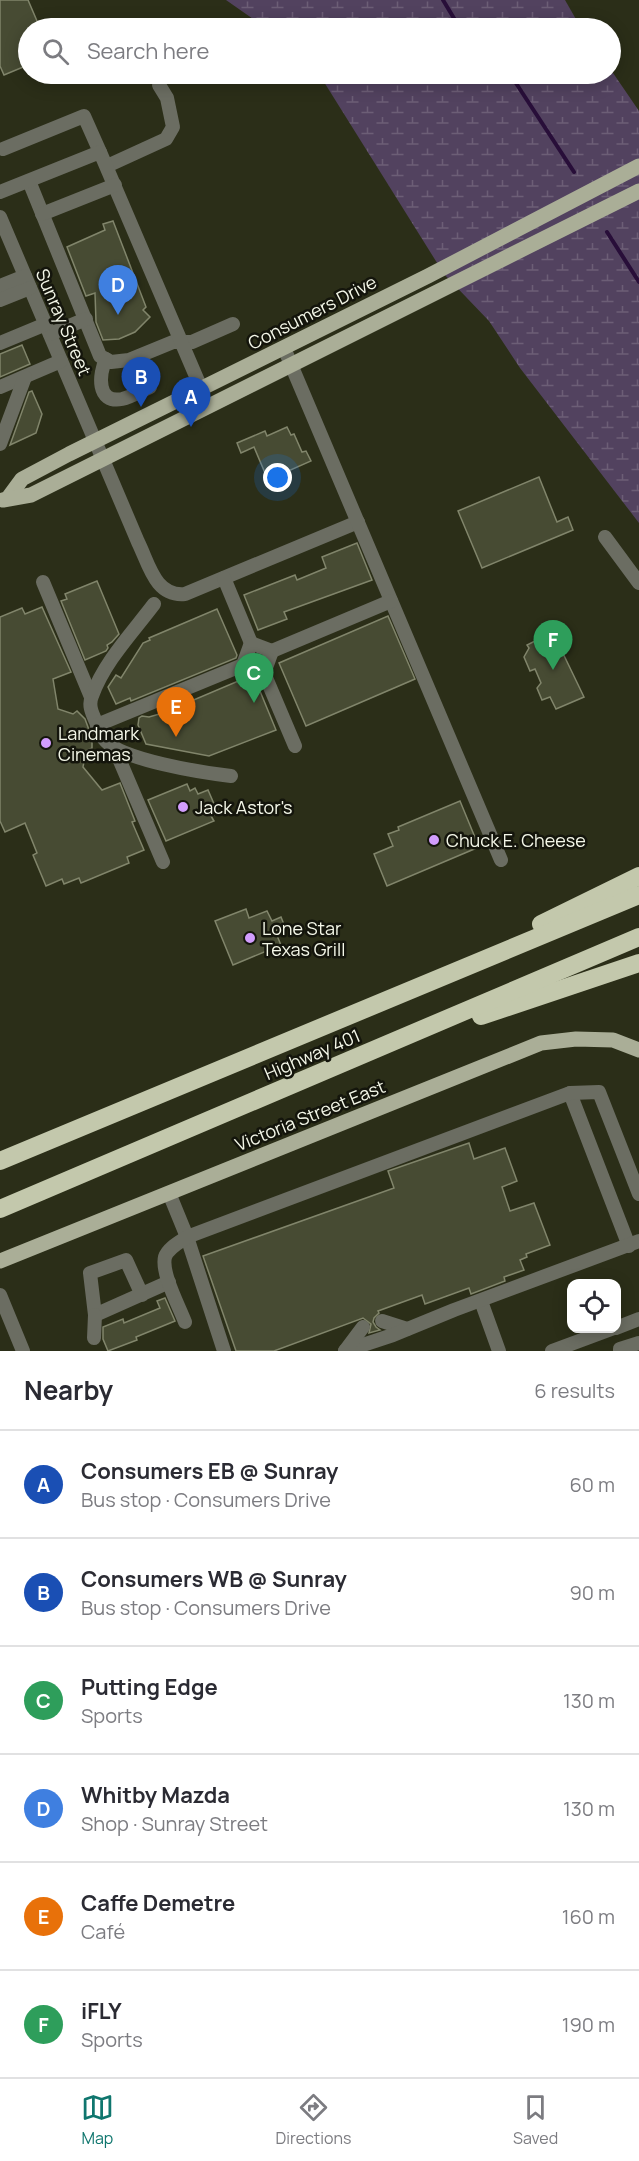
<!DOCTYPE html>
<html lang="en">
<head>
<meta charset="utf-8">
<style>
	body { margin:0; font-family:Manrope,sans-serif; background:#f2f2f3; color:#2b2b33 }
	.controls { position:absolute; right:18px; bottom:18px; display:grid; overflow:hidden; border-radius:12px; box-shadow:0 3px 15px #0003 }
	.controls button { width:54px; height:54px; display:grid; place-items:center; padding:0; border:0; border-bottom:2px solid #e1e1e2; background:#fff; color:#2b2b33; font:30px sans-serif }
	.you { position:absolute; left:278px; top:478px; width:21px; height:21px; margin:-15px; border:4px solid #fff; border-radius:50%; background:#1a73e8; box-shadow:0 0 0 9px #1a73e833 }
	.badge { display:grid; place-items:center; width:39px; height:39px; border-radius:50%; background:#0f766e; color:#fff; font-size:20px; font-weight:700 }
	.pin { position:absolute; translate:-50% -50px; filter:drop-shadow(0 2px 3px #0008) }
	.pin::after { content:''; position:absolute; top:32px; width:21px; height:18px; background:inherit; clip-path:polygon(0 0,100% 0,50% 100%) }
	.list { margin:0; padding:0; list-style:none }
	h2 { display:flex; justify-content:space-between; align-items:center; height:78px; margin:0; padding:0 24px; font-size:26px }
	h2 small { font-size:20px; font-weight:400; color:#7c7c81 }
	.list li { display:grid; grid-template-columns:39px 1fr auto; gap:18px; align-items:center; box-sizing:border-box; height:108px; padding:0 24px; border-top:2px solid #e1e1e2 }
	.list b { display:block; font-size:22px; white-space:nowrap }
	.list p { margin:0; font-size:20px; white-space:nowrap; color:#7c7c81 }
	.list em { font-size:20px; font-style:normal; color:#7c7c81 }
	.icon { flex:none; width:33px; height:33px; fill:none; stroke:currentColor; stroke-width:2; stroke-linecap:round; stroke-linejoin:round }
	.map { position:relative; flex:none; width:639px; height:1351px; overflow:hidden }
	.search { position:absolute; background:#fff; box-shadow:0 3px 15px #0003; left:18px; right:18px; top:18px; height:66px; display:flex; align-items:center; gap:15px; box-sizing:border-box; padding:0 21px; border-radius:33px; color:#7c7c81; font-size:22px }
	.sheet { height:726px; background:#fff }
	nav { display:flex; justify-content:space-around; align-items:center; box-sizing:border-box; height:84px; border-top:2px solid #e1e1e2; background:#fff; font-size:16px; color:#7c7c81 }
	nav a { display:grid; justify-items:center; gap:3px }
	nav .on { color:#0f766e }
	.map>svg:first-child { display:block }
	.wetland { fill:url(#wetland-marsh) }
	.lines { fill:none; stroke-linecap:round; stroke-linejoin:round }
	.stream { stroke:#280e39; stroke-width:4 }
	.building { fill:#474b33; stroke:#81856b; stroke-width:1.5 }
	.minor { stroke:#6b6d62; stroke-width:14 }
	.major { stroke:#aaae97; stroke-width:15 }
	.highway { stroke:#c3c8ac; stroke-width:18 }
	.poi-dot { fill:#d29dfd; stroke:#14150c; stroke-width:2 }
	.labels { text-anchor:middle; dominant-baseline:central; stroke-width:5; stroke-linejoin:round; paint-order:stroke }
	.street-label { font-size:18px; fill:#f4f7e8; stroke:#14150c }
	.poi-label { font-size:18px; fill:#f4f7e8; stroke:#14150c; text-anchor:start }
</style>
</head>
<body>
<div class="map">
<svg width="639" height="1351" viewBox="0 0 639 1351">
	<defs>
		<pattern id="wetland-marsh" width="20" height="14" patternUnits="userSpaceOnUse" patternTransform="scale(1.5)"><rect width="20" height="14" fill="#52425f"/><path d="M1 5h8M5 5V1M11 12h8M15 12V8" fill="none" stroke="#6c5e76"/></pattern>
	</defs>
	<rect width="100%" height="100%" fill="#2b2e18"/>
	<g class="wetland">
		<polygon points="226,0 565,0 581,28 266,28"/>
		<polygon points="611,70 639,111 639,523 520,368 489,321 444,274 319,74 610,74"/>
	</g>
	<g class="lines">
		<g class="stream">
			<polyline points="443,0 455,20 479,24 482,28"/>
			<polyline points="510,74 574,172"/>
			<polyline points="607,232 639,282"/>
		</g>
	</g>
	<g class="building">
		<polygon points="0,0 28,0 40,28 28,28 28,65 4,75 0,66"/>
		<polygon points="113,221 146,307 143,310 150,317 135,332 119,339 103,340 96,322 95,293 86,296 67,247 105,230 103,224"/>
		<polygon points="22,345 30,364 0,377 0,354"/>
		<polygon points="32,391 42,414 36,433 10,445 29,392"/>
		<polygon points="287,427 291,435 294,434 302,452 306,451 311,461 268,480 254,447 241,453 237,443 265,431 267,436"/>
		<polygon points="539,477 557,522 568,517 573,530 482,568 458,511"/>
		<polygon points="357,543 372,580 284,612 287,619 258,630 244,595 295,575 297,580 326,568 322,557"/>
		<polygon points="97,581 119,634 112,642 107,645 108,648 106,651 85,660 61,601 67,599 65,594"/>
		<polygon points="42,607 71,672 53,679 58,709 73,714 77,711 85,719 92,738 92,748 86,751 83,767 102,790 120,783 135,821 132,822 144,850 127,857 129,863 81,883 79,878 64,884 62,879 46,886 33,855 37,853 25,823 5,832 0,821 0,617 22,608 25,614"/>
		<polygon points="217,609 237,655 236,658 131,701 130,698 116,704 108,687 116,675 121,678 143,643 150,640 149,638"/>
		<polygon points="388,616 415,679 306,726 279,663"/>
		<polygon points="547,632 552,643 557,641 584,697 556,709 550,697 542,700 537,688 541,683 535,669 530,671 524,657 529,648 527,645 539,639 538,636"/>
		<polygon points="243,679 255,679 276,730 209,756 146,744 138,725 139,718 142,716 149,717 163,713"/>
		<polygon points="187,784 190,791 195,788 198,794 208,790 218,813 211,816 214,821 166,841 148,800"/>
		<polygon points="460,801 479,847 387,886 374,854 393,846 388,834 399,830 398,827"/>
		<polygon points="246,909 249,918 267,911 272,921 281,917 285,927 275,931 281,945 233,965 215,921"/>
		<polygon points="469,1143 474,1159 505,1148 517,1181 502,1187 510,1211 534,1203 550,1245 526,1254 527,1257 520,1260 524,1270 504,1277 505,1281 471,1294 469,1288 425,1304 422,1295 378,1311 379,1313 374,1318 373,1322 376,1327 380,1330 369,1333 371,1324 363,1318 274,1351 236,1351 203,1256 394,1188 388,1171"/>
		<polygon points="165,1298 175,1321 136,1337 137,1340 108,1351 103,1339 103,1327 123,1319 124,1323 160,1308 157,1301"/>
	</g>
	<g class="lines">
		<g class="minor">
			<polyline points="3,149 84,116 100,152"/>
			<polyline points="107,166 166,139 173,127 167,98 159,85"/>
			<polyline points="29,181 100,356 111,362 129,360 173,342 192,342 233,324"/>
			<polyline points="0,192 100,152 201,388"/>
			<polyline points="42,214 115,185"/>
			<path d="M0,217L138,542C149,564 155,597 185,594L358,522"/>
			<polyline points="0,286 25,276"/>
			<polyline points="0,300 30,288"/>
			<polyline points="50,334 86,319"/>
			<polyline points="0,343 46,324"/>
			<polyline points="284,348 501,860"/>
			<path d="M106,359C99,374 96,404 122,399C131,397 141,391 150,387"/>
			<polyline points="0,387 61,361"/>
			<polyline points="0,444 25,377"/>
			<polyline points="605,537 639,583"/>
			<polyline points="224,578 251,643"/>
			<polyline points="43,582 91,697"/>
			<path d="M154,604C133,632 104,662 92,696C88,705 92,713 96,722C98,727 100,735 104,739C119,760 205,773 231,776"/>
			<polyline points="272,651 391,601"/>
			<polyline points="264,673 243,665 251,643 272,651 264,673 295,746"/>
			<polyline points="97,725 243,665"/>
			<polyline points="114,747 163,862"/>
			<polyline points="570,1093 629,1246"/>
			<polyline points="169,1193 187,1237 224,1351"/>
			<polyline points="0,1295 23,1351"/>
			<polyline points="142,1295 126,1260 90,1273 95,1315 169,1282"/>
			<polyline points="481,1301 499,1351"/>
			<polyline points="382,1321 407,1329"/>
			<path d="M185,1322C179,1306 161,1273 165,1257C168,1248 180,1242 187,1237L570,1093L599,1092L639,1194"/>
			<polyline points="616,1328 639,1319"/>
			<polyline points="94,1338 95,1315"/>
			<polyline points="345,1351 393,1335 454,1310 639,1241"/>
			<polyline points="345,1351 363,1327"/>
			<polyline points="552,1351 614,1328"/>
			<polyline points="620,1351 620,1349 639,1343"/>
		</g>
		<g class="major">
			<polyline points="8,498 22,479 69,454 428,276 639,166"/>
			<polyline points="3,500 31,495 639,191"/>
			<polyline points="0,1261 541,1043 576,1039 613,1040 639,1050"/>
		</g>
		<g class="highway">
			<polyline points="541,924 639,876"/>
			<polyline points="481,1016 639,963"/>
			<polyline points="0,1161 639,895"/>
			<polyline points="0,1209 639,937"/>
		</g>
	</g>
	<g class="poi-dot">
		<circle cx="46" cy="743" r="6"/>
		<circle cx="183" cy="807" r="6"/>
		<circle cx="434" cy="840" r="6"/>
		<circle cx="250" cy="938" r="6"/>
	</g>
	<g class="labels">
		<g class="street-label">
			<text transform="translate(312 312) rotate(-27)">Consumers Drive</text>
			<text transform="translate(64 322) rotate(67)">Sunray Street</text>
			<text transform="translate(312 1054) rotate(-23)">Highway 401</text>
			<text transform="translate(310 1115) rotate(-22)">Victoria Street East</text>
		</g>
		<g class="poi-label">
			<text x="58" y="733">Landmark<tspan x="58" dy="21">Cinemas</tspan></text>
			<text x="195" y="807">Jack Astor's</text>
			<text x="446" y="840">Chuck E. Cheese</text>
			<text x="262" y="928">Lone Star<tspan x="262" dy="21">Texas Grill</tspan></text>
		</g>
	</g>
</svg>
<div class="controls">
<button><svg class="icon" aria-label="locate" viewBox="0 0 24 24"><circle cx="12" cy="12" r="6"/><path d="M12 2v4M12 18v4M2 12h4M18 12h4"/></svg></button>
</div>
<div class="you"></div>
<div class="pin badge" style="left:191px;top:427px;background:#1a4fb4">A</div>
<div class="pin badge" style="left:141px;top:407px;background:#1a4fb4">B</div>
<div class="pin badge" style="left:254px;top:703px;background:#2e9e5b">C</div>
<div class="pin badge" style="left:118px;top:315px;background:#3f7fe0">D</div>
<div class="pin badge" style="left:176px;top:737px;background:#e8710a">E</div>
<div class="pin badge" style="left:553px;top:670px;background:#2e9e5b">F</div>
<div class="search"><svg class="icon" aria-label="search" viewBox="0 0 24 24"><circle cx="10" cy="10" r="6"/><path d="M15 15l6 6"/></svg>Search here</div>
</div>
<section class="sheet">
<h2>Nearby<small>6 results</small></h2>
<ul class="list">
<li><span class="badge" style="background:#1a4fb4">A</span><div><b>Consumers EB @ Sunray</b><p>Bus stop · Consumers Drive</p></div><em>60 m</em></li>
<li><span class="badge" style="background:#1a4fb4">B</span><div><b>Consumers WB @ Sunray</b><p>Bus stop · Consumers Drive</p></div><em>90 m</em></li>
<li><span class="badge" style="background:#2e9e5b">C</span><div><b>Putting Edge</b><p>Sports</p></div><em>130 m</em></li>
<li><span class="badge" style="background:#3f7fe0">D</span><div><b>Whitby Mazda</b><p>Shop · Sunray Street</p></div><em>130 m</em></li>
<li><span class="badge" style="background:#e8710a">E</span><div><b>Caffe Demetre</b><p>Café</p></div><em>160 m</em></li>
<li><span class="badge" style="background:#2e9e5b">F</span><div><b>iFLY</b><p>Sports</p></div><em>190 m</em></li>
</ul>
</section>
<nav>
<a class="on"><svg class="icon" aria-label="map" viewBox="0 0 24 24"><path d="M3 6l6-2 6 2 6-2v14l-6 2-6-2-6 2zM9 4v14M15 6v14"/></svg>Map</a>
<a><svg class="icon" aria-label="directions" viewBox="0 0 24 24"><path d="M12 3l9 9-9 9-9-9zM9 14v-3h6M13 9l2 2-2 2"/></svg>Directions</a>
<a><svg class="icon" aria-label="saved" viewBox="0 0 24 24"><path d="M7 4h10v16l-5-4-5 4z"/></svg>Saved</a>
</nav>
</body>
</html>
